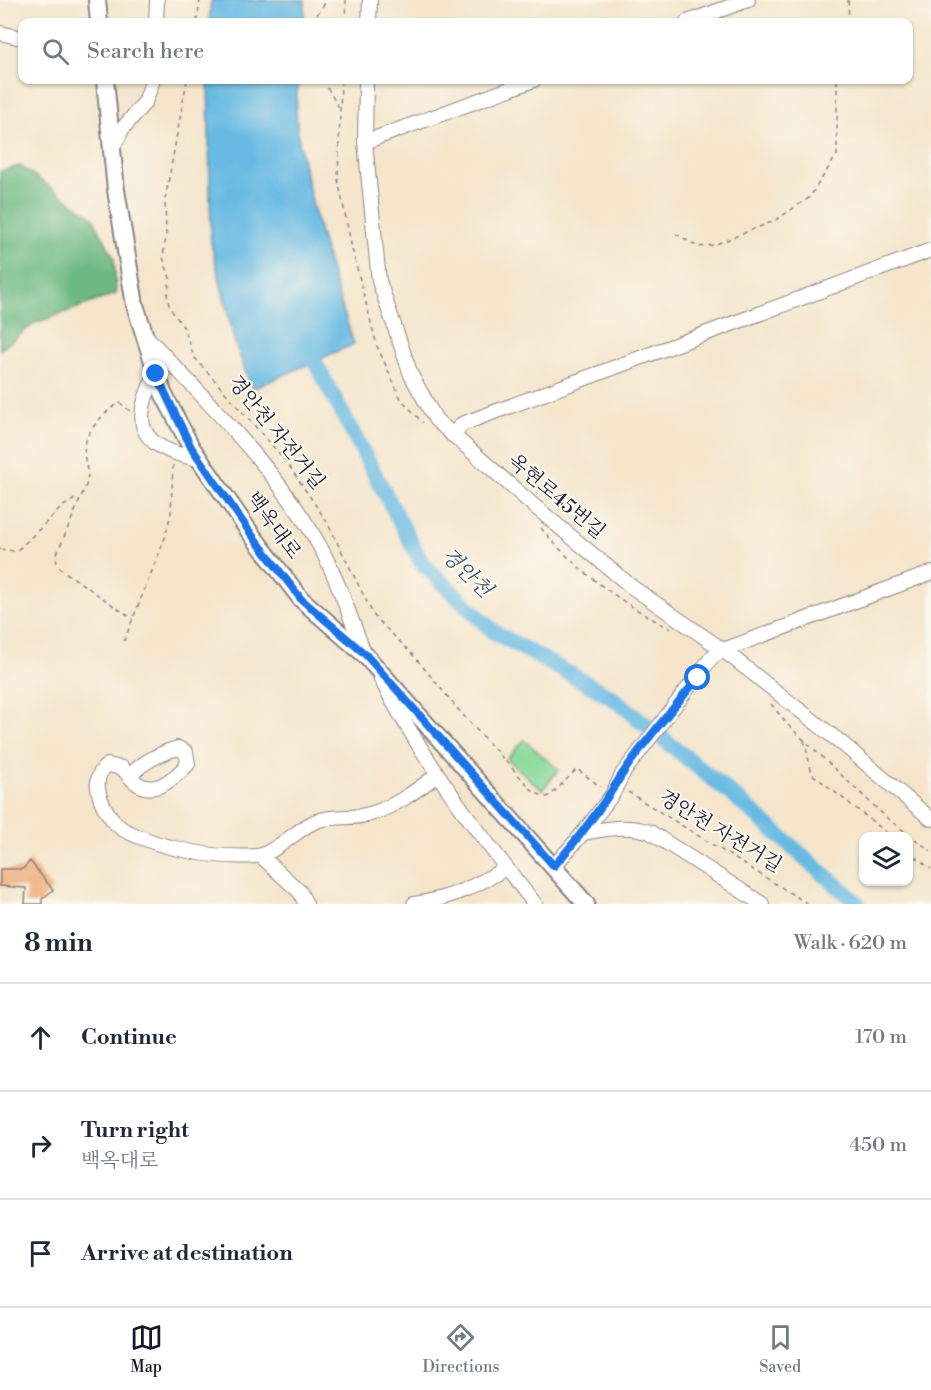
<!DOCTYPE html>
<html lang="en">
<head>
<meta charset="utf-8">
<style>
	body { margin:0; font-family:"Libre Bodoni","Noto Serif KR",serif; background:#f2f2f3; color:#1f2937 }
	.controls { position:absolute; right:18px; bottom:18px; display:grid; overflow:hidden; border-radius:12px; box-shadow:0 2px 4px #0004 }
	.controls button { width:54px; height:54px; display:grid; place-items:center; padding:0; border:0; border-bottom:2px solid #e0e1e3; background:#fff; color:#1f2937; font:30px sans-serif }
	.stop { position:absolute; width:18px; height:18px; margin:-14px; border:4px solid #1a73e8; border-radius:50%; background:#fff }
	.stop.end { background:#1a73e8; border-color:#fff; box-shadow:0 2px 6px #0008 }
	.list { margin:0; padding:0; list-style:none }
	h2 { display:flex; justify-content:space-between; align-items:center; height:78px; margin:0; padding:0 24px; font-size:26px }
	h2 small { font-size:20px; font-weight:400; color:#747a83 }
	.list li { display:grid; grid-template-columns:39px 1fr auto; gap:18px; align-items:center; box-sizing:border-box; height:108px; padding:0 24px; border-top:2px solid #e0e1e3 }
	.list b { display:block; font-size:22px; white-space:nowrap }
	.list p { margin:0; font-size:20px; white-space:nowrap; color:#747a83 }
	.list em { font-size:20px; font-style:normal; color:#747a83 }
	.icon { flex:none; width:33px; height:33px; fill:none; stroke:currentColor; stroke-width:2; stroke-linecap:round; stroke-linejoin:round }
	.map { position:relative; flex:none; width:931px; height:904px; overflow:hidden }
	.search { position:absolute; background:#fff; box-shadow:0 2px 4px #0004; left:18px; right:18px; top:18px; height:66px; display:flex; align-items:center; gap:15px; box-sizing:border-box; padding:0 21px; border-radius:12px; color:#747a83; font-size:22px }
	.sheet { height:402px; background:#fff }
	nav { display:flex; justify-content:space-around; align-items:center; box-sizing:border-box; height:84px; border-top:2px solid #e0e1e3; background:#fff; font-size:16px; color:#747a83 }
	nav a { display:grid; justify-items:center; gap:3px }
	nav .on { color:#111827 }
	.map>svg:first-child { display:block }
	.green { fill:#86d99a; stroke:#547e6a; stroke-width:1.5 }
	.forest { fill:#6cb982; stroke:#476e5e; stroke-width:1.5 }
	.water { fill:#67bae3; stroke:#446e8f; stroke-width:1.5 }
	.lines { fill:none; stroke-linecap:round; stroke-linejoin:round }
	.river { stroke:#67bae3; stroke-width:16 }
	.building { fill:#eda973 }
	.minor-casing { stroke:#8b8483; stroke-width:16 }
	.major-casing { stroke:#8b8483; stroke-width:20 }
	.path { stroke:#8b8483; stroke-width:1.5; stroke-dasharray:4.5 4.5; stroke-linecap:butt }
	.minor { stroke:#fff; stroke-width:14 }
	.major { stroke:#fff; stroke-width:16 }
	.route { stroke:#1a73e8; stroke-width:8 }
	.labels { text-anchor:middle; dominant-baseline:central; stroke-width:4.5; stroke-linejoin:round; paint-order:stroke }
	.street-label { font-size:20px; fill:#22223b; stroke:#fbf7ec }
	.water-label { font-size:21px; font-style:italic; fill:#3a5776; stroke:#fbf7ec }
</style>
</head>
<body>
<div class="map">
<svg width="931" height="904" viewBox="0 0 931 904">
	<rect width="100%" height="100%" fill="#fbf7ec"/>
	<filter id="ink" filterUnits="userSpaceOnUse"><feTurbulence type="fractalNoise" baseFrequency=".0167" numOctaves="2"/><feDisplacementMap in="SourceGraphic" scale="12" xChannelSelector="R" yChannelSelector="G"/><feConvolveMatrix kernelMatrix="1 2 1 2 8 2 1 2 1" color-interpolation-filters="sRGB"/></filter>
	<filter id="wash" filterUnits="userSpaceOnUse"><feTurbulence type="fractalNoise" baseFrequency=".008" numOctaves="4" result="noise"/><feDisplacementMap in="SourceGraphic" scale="24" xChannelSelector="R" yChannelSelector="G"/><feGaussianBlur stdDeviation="1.35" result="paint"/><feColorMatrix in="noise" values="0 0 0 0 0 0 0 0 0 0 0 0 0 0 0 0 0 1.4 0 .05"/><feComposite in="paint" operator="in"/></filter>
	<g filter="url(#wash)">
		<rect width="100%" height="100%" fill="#f4e5cb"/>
		<polygon class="green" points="524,740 559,770 542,790 507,759"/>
		<polygon class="forest" points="20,166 93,217 114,258 116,294 35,323 0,350 0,171"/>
		<g class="water">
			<polygon points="211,0 305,0 304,22 209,22"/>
			<path d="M208,80H299C292,114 299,146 307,180C319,236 336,289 354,344L252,389L235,343L211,243Z"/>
		</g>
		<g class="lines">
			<polyline class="river" points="310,339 314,360 422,563 494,632 613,698 735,797 858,904"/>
		</g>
		<g id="blocks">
			<polygon class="building" points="30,861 53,890 42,899 42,904 25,904 26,888 0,886 0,869 23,869"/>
		</g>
	</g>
	<g filter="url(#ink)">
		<use href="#blocks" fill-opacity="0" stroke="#8b8483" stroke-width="1.5"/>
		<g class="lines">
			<defs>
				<g id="minor">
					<polyline points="156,22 157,0"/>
					<polyline points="369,22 370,0"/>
					<polyline points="687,22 748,0"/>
					<polyline points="0,33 22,38"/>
					<polyline points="366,80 365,142 379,281 411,375 436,420 533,505 632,587 723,650 844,745 931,819"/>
					<polyline points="365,142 534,80"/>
					<polyline points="112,149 123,128 145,102 153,80"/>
					<path d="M146,336C205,400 269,461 314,536C336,573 349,615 365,655"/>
					<path d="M156,374C128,426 142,449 199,459"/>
					<polyline points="452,435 462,424 931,250"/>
					<path d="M381,679C423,761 478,833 535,904"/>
					<path d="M129,776C149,800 171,782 188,764L186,752L178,748C160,753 142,763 129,776L122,768L108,765C98,771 96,782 99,793C101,804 113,824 124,830C161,849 216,859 257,856C272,855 297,830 312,823C330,814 351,820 370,814C395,807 417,790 437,775"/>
					<path d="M583,833C606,829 627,824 650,832L762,904"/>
					<polyline points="261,856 300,892 306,904"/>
					<polyline points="554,866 583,833 612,795 623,773 712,657 723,650 931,573"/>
					<path d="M414,904C449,899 476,886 506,868"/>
				</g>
				<g id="major">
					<polyline points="97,0 99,22"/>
					<polyline points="105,80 116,190 135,305 163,393 191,447 249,531 301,599 365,655 586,904"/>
				</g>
			</defs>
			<use href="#minor" class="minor-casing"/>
			<use href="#major" class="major-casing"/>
			<g class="path">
				<polyline points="848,0 849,22"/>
				<polyline points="197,22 200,0"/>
				<polyline points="312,22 327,0"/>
				<polyline points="345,22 346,0"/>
				<polyline points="187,80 165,200 166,236 163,257 170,278 167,297 170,308 184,328 194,357 285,460 327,522 374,616 414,656 462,714 535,793 547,797 551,795 577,769 601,787"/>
				<polyline points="323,80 339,108"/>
				<polyline points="341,80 338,179 352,249 377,346 401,399 423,423"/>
				<polyline points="676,234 699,247 714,245 774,221 809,198 837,155 837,80"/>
				<path d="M130,411L120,403C107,409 87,430 85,445C82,458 90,470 87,483L56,556L57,564L62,570L133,619"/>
				<path d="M541,528C574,569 624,605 671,629"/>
				<polyline points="0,549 14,551 20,548 62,507 78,497"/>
				<polyline points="124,641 165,538 171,513 173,464"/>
				<polyline points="771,704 788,725 888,819 931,851"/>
				<polyline points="804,740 812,774 891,836"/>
				<polyline points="628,792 808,904"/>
				<polyline points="908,851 931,869"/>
			</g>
			<use href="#minor" class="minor"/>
			<use href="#major" class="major"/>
		</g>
	</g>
	<g class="lines" filter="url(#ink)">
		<path class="route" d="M156,374L191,447L249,531L301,599L365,654L554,866C582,835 601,808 623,773C645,740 673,709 698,678"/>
	</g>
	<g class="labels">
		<g class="street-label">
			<text transform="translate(276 433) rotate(51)">경안천 자전거길</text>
			<text transform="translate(556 497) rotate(40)">옥현로45번길</text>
			<text transform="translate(273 526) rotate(54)">백옥대로</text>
			<text transform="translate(720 832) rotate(31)">경안천 자전거길</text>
		</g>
		<g class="water-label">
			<text transform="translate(466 573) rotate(44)">경안천</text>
		</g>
	</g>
</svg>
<div class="controls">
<button><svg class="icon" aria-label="layers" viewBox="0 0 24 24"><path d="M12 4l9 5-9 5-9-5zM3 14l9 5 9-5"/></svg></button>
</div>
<div class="stop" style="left:698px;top:678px"></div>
<div class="stop end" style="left:156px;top:374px"></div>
<div class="search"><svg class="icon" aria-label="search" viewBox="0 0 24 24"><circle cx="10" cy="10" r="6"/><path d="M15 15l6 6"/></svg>Search here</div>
</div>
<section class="sheet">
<h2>8 min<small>Walk · 620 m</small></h2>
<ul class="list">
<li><svg class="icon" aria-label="ahead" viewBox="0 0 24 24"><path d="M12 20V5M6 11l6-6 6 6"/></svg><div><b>Continue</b></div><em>170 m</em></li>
<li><svg class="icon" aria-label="right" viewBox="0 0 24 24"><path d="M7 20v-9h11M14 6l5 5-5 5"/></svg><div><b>Turn right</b><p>백옥대로</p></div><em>450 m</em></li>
<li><svg class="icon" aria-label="arrive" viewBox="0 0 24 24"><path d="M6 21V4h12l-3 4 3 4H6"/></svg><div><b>Arrive at destination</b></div></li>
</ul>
</section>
<nav>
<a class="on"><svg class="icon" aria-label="map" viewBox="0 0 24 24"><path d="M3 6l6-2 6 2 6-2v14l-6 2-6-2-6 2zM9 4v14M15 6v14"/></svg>Map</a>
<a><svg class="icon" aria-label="directions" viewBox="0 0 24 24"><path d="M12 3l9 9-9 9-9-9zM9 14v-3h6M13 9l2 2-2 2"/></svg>Directions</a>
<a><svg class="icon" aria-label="saved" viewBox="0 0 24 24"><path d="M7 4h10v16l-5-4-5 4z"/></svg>Saved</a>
</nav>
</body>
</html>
